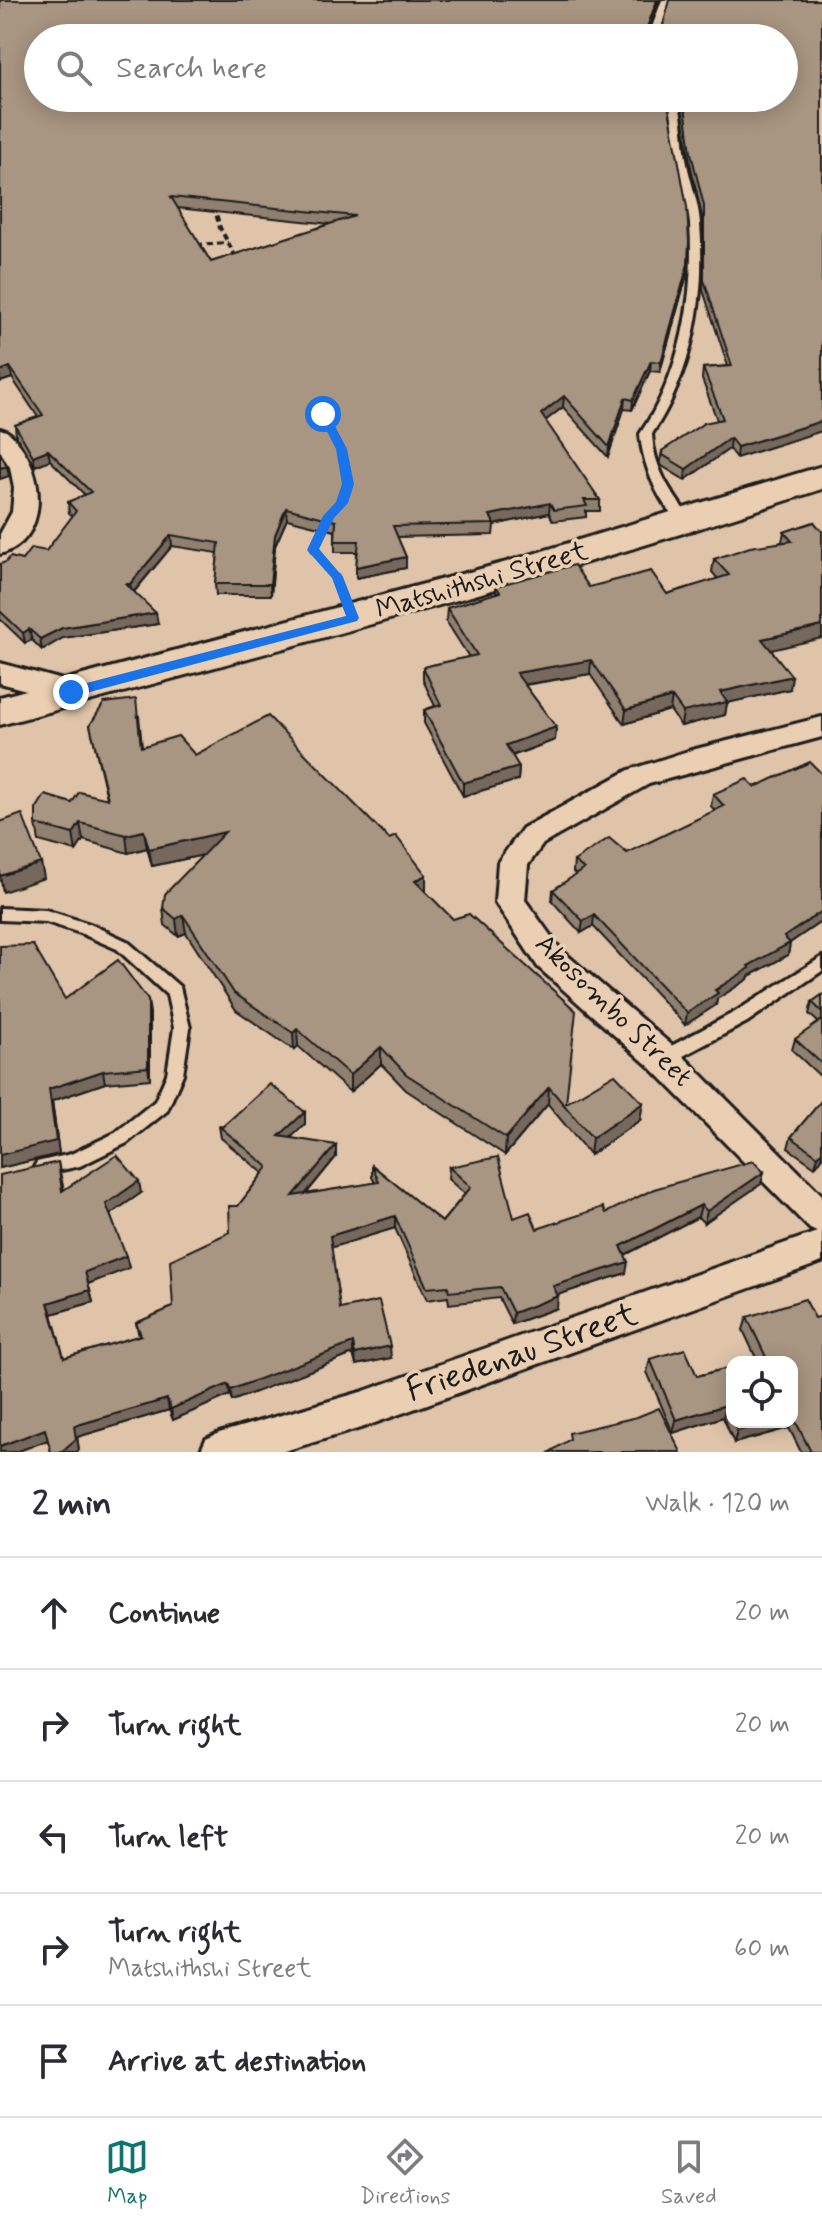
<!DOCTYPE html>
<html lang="en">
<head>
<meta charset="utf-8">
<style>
	body { margin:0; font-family:Mynerve,sans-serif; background:#f2f2f3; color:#2b2b33 }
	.controls { position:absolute; right:24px; bottom:24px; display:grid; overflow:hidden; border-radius:16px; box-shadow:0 4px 20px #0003 }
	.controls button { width:72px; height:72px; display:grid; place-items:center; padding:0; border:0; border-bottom:2px solid #e1e1e2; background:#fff; color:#2b2b33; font:40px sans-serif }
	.stop { position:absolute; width:24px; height:24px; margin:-18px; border:6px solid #1a73e8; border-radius:50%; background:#fff }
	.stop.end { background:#1a73e8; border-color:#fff; box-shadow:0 2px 8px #0008 }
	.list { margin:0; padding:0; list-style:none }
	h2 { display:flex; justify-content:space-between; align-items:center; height:104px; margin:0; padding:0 32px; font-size:34px }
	h2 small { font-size:26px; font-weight:400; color:#7c7c81 }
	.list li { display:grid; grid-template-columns:52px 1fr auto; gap:24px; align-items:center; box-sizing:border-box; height:112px; padding:0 32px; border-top:2px solid #e1e1e2 }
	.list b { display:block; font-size:30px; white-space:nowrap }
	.list p { margin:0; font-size:26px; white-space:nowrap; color:#7c7c81 }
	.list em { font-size:26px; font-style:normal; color:#7c7c81 }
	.icon { flex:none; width:44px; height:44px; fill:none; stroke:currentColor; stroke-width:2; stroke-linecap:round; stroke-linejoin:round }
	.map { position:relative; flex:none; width:822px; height:1452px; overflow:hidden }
	.search { position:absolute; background:#fff; box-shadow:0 4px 20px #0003; left:24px; right:24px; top:24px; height:88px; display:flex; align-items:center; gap:20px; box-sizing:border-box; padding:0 28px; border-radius:44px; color:#7c7c81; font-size:30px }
	.sheet { height:664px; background:#fff }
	nav { display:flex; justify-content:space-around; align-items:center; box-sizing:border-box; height:112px; border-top:2px solid #e1e1e2; background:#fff; font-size:22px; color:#7c7c81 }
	nav a { display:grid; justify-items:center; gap:4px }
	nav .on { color:#0f766e }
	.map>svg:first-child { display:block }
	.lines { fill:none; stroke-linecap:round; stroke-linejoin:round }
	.service-casing { stroke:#1c1c1c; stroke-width:6 }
	.minor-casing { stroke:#1c1c1c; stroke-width:6 }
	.secondary-casing { stroke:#1c1c1c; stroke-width:6 }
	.path-far1 { stroke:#1c1c1c; stroke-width:4; stroke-dasharray:6 4; stroke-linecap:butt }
	.path { stroke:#1c1c1c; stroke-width:5; stroke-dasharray:7 6; stroke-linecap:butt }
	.service { fill:#ebcfb2; fill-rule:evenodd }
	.minor { fill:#ebcfb2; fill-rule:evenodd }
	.secondary { fill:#ebcfb2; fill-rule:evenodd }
	.wall { fill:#908070; stroke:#1c1c1c; stroke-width:2; fill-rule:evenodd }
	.shaded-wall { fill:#76685b; stroke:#1c1c1c; stroke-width:2 }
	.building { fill:#a89582; stroke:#1c1c1c; stroke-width:2; fill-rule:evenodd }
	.route { fill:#1a73e8 }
	.labels { text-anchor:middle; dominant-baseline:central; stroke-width:7; stroke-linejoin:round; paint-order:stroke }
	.street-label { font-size:28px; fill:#1c1c1c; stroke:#ebcfb2 }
	.near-street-label { font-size:34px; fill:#1c1c1c; stroke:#ebcfb2 }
</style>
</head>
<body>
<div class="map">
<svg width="822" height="1452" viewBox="0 0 822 1452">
	<rect width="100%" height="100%" fill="#dfc4a9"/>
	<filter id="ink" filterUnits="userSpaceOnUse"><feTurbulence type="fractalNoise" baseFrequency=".0125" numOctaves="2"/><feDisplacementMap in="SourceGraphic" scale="16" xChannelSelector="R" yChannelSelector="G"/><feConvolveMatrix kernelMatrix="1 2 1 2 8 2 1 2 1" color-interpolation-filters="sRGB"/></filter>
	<g filter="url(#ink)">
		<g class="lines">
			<defs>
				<g id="service">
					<polygon points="662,0 670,0 658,38 648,38"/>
					<path d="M667,98H677C684,120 683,142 687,164C691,184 699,204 700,224C706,296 693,373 652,434C654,471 672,493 693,522L687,526C660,513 642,462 640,434C681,373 695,297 690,224C688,204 681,184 677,164C673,142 675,120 667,98Z"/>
					<polygon points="0,908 46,910 90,924 127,941 180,987 190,1028 183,1074 167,1111 127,1143 80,1166 43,1174 37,1172 34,1167 37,1162 71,1154 115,1133 155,1101 167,1074 174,1028 167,995 117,949 80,933 46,922 0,920"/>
					<polygon points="822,957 822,971 747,1022 670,1063 664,1065 658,1063 656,1058 658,1053 735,1012"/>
				</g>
				<g id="minor">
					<path d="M0,429C9,431 13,436 19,444C45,475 49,541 0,554V534L12,512L14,488L10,467L0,452Z"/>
					<polygon points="0,663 81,685 85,692 81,699 71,702 0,683"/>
					<polygon points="822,717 822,737 649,784 543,844 528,865 525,900 560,949 675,1048 822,1195 822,1262 361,1428 281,1452 200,1452 206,1439 219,1433 361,1392 817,1232 810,1229 651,1068 538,967 495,902 498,862 523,828 629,770 688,751"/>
				</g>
				<path id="secondary" d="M822,466V489C551,578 275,651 0,725V697L503,563Z"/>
			</defs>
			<use href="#service" class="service-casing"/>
			<use href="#minor" class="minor-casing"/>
			<use href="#secondary" class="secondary-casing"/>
			<g class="path-far1">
				<polyline points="214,206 220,228 237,259"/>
				<polyline points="197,245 228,243"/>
			</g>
			<polyline class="path" points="326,522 313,550 337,577 341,587"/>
			<use href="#service" class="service"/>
			<use href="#minor" class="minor"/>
			<use href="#secondary" class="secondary"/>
		</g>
		<g class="wall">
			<path d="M0,0H659L649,30L662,29L822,0L736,458L729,449L685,480L662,466L660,462L662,451L717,420L702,379L703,368L728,366L703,290L702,216L690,163L682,106L680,98H784V38H38L687,274L660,372L650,371L632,410L624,409L608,457L563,407L545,421L600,500V511H586V517L553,521L549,513L494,525L493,535L397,537L406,557V568L356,578L357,552H335V531L287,519L275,546L271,595H216L215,584L218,553L172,546L134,592L158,624L63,638L42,650L32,640L25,643L0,619V564L22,560L46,551L73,516L69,513L68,502L85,495L50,460L35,466L16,436L15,425L38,417L12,378L0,382ZM177,208L331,224L211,262Z"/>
			<polygon points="814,522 771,650 790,689 727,703 725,715 681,726 670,710 624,724 590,674 525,685 556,727 555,740 512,756 519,767 518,780 463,796 424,723 424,710 435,706 423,680 423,667 469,657 446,621 447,608 496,594 496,586 589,587 667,594 718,579 712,572 714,559 782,542 784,532"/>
			<polygon points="139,716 142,746 195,755 426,892 566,1103 640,1120 590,1155 548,1104 505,1155 406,1090 381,1064 350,1092 298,1046 294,1050 236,1010 186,933 178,936 165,925 163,908 203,855 152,866 147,848 128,853 83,840 76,851 39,841 36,824 72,803 107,798 90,725"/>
			<polygon points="822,774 822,921 790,943 788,955 749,976 748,979 717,999 716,1005 685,1025 593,926 581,933 552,901 553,890 576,875 573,872 574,861 627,853 715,811 711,806 713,794"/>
			<polygon points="822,995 822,1078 792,1050 795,1039 819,1023 809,1014 812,1002"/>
			<polygon points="65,999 150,1013 150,1079 105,1083 52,1101 59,1154 0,1168"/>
			<polygon points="822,1100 822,1158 815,1167 788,1148 791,1137"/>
			<polygon points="305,1112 305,1124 290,1138 336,1157 306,1194 375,1183 372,1177 372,1165 442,1222 465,1194 448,1179 449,1167 514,1218 537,1229 606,1213 761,1184 704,1223 698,1217 625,1255 626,1273 557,1295 557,1308 512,1324 499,1298 449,1304 448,1297 427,1300 395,1228 331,1247 340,1309 391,1358 356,1365 353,1354 232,1401 230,1395 173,1420 169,1410 77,1437 79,1450 76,1452 51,1452 48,1440 16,1452 58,1162 64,1191 141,1193 110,1214 129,1268 88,1284 93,1302 52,1314 64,1358 139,1336 136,1323 173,1307 230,1232 238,1206 263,1173 221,1138 219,1126 222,1127"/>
			<polygon points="747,1317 815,1318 822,1452 801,1452 789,1428 734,1443 723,1417 673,1433 647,1372 650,1359 697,1376 732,1367 732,1422 792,1422 792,1362 757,1360 743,1330"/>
		</g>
		<g class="shaded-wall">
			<polygon points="657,0 659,0 646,38 646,30"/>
			<polygon points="688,264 687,274 660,372 661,362"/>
			<polygon points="651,361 650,371 632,410 633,400"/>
			<polygon points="10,367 12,378 0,382 0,371"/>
			<polygon points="564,396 563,407 540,425 541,414"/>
			<polygon points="625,398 624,409 608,457 609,447"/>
			<polygon points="822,421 822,431 736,458 737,447"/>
			<polygon points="730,438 729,449 685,480 686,469"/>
			<polygon points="48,450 50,460 35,466 33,456"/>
			<polygon points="7,466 9,476 0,479 0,468"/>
			<polygon points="550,503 549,513 494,525 490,515"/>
			<polygon points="286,508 287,519 275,546 271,595 270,584 275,535"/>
			<polygon points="171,535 172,546 132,594 130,584"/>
			<polygon points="406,557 406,568 356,578 356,567"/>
			<polygon points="156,613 158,624 63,638 42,650 40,639 62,628"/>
			<polygon points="822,626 822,638 759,653 762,639"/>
			<polygon points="29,629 32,640 25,643 23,633"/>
			<polygon points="591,660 590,674 515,686 516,673"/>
			<polygon points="792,676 790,689 727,703 725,715 681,726 683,712 720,692"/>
			<polygon points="672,697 670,710 624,724 626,710"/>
			<polygon points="556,727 555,740 505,758 506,745"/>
			<polygon points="519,767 518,780 463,796 463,783"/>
			<polygon points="80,823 83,840 76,851 73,834"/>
			<polygon points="144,831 147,848 128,853 126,835"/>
			<polygon points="225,832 227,850 152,866 149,849"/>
			<polygon points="41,863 44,878 3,892 0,876"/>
			<polygon points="426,875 426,892 415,881"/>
			<polygon points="822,911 822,921 785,946 790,943 788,955 749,976 748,979 717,999 716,1005 685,1025 687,1013 784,937"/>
			<polygon points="183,915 186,933 178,936 176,919"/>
			<polygon points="594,915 593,926 581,933 583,921"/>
			<polygon points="148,1000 150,1013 150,1079 148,1067"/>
			<polygon points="297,1029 298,1046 294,1050 293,1033"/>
			<polygon points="381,1047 381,1064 350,1092 350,1075"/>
			<polygon points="103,1071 105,1083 52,1101 59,1154 0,1168 0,1155 49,1089"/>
			<polygon points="549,1087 548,1104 505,1155 506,1138"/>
			<polygon points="643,1103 640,1120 590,1155 592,1138"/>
			<polygon points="305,1112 305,1124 280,1148 279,1136"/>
			<polygon points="336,1145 336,1157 294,1208 293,1196"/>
			<polygon points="822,1151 822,1158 815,1167 818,1156"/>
			<polygon points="764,1172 761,1184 704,1223 707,1211"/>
			<polygon points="139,1181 141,1193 108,1216 106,1204"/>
			<polygon points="701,1205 698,1217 619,1258 621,1246"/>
			<polygon points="395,1216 395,1228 330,1248 330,1236"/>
			<polygon points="126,1256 129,1268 88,1284 85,1272"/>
			<polygon points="628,1262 626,1273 551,1297 553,1286"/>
			<polygon points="90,1290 93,1302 52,1314 48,1303"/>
			<polygon points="558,1296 557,1308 512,1324 513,1313"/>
			<polygon points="353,1343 353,1354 232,1401 230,1390"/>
			<polygon points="390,1346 391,1358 356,1365 355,1354"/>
			<polygon points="228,1384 230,1395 173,1420 171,1409"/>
			<polygon points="167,1399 169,1410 77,1437 79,1450 76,1452 61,1452 74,1426"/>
			<polygon points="726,1405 723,1417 673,1433 676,1420"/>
			<polygon points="770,1422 791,1422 789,1428 734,1443 737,1431"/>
			<polygon points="45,1429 48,1440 16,1452 0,1452 0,1446"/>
		</g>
		<g class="building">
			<path d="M0,0H657L646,30L662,29L670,0H822V421L737,447L730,438L686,469L663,455L662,451L704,423L723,419L703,368L732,366L704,280V206L691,153L684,98H784V38H38V98H667L687,207L689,241L688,264L661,362L651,361L633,400L625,398L609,447L564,396L541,414L600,500H584L587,506L554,510L550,503L490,515L494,524L393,526L406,557L356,567L359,541H335L336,521L286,508L275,535L270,584H215L219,543L171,535L130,584H126L156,613L62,628L40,639L29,629L23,633L0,611V564L6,562L10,557L22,560L31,548L46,551L76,511L68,502L91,492L48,450L33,456L15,425L43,415L10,367L0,371ZM171,197L355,216L211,262Z"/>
			<polygon points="0,452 7,466 0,468"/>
			<polygon points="814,522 822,531 822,626 762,639 792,676 720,692 727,702 683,712 672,697 626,710 591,660 516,673 556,727 506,745 519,767 463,783 424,710 441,705 423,667 477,655 447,608 500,592 496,586 574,565 589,587 651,571 667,594 729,575 714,559 750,547 792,541 784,532"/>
			<polygon points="136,699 141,747 178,736 195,755 268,716 389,839 396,836 426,875 415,881 453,919 469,914 576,1011 566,1103 615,1074 643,1103 592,1138 549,1087 506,1138 406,1074 381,1047 350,1075 297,1029 293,1033 234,993 183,915 176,919 163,908 165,894 225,832 149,849 144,831 126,835 80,823 73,834 36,824 36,809 45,795 72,803 79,792 108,799 90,725 104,703"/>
			<polygon points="810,762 822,774 822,911 784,937 790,943 748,966 750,968 715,990 718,993 687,1013 594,915 583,921 553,890 584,869 574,861 609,838 627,853 724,806 713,794 747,779 755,787"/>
			<polygon points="22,814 41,863 0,876 0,822"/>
			<polygon points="33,945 65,999 118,960 148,1000 148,1067 103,1071 49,1089 56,1141 0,1155 0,946"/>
			<polygon points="822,995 822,1012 812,1002"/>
			<polygon points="822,1020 822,1064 795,1039"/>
			<polygon points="270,1084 305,1112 279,1136 336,1145 293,1196 379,1182 372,1165 442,1222 471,1187 449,1167 498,1157 514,1218 530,1212 537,1229 603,1207 606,1213 654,1189 753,1161 764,1172 707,1211 701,1205 621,1246 628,1262 553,1286 558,1296 513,1313 500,1287 449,1292 448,1286 427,1288 395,1216 330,1236 340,1309 379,1301 390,1346 355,1354 353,1343 230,1390 228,1384 171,1409 167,1399 74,1426 76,1439 61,1452 51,1452 45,1429 0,1446 0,1175 58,1162 62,1191 117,1155 139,1181 106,1204 126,1256 85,1272 90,1290 48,1303 64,1358 141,1335 136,1323 173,1307 170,1260 230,1232 229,1206 238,1206 268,1167 219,1126 222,1127"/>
			<polygon points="822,1100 822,1151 818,1156 791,1137"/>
			<polygon points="805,1299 815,1318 822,1316 822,1452 811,1452 793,1416 792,1416 792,1362 749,1362 766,1357 747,1317"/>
			<polygon points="685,1349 697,1376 732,1367 732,1419 726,1405 676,1420 650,1359"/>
			<polygon points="659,1408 681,1452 550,1452 570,1439 569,1433 637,1417"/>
			<polygon points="733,1422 770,1422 737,1431"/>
		</g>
	</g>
	<polygon class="route" points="320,411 327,411 347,449 354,484 348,503 334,518 319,549 343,577 359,618 357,621 71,697 66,695 66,689 71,687 346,616 332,578 307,550 323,516 336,502 342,484 336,449 318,414"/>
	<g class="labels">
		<g class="street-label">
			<text transform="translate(482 581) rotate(-16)">Matshithshi Street</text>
			<text transform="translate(613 1011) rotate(44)">Akosombo Street</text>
		</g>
		<g class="near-street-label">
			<text transform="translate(522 1353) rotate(-19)">Friedenau Street</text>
		</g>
	</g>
</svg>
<div class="controls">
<button><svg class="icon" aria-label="locate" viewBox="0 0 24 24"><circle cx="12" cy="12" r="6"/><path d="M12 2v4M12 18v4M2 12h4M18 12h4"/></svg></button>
</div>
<div class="stop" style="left:323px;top:414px"></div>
<div class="stop end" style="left:71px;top:692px"></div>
<div class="search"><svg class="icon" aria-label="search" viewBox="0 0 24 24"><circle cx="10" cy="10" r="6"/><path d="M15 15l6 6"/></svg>Search here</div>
</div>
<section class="sheet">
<h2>2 min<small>Walk · 120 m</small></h2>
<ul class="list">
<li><svg class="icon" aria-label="ahead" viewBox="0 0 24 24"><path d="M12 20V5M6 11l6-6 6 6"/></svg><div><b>Continue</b></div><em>20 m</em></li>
<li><svg class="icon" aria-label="right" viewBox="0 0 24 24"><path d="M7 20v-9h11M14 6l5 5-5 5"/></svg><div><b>Turn right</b></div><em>20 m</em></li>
<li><svg class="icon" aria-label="left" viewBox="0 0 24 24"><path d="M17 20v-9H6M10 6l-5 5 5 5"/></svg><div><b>Turn left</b></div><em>20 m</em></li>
<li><svg class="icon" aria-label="right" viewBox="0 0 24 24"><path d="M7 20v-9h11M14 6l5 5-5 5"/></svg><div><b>Turn right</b><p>Matshithshi Street</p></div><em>60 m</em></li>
<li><svg class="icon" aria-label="arrive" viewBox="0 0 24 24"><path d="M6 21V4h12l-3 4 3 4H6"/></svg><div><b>Arrive at destination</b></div></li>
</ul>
</section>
<nav>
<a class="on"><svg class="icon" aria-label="map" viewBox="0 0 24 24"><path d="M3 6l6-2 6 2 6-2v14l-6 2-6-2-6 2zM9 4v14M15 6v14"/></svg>Map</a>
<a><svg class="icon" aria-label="directions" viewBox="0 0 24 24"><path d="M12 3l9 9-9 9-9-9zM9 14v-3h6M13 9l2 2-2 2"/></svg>Directions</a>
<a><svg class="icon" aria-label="saved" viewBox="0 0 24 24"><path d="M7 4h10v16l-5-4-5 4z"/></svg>Saved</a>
</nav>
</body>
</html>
